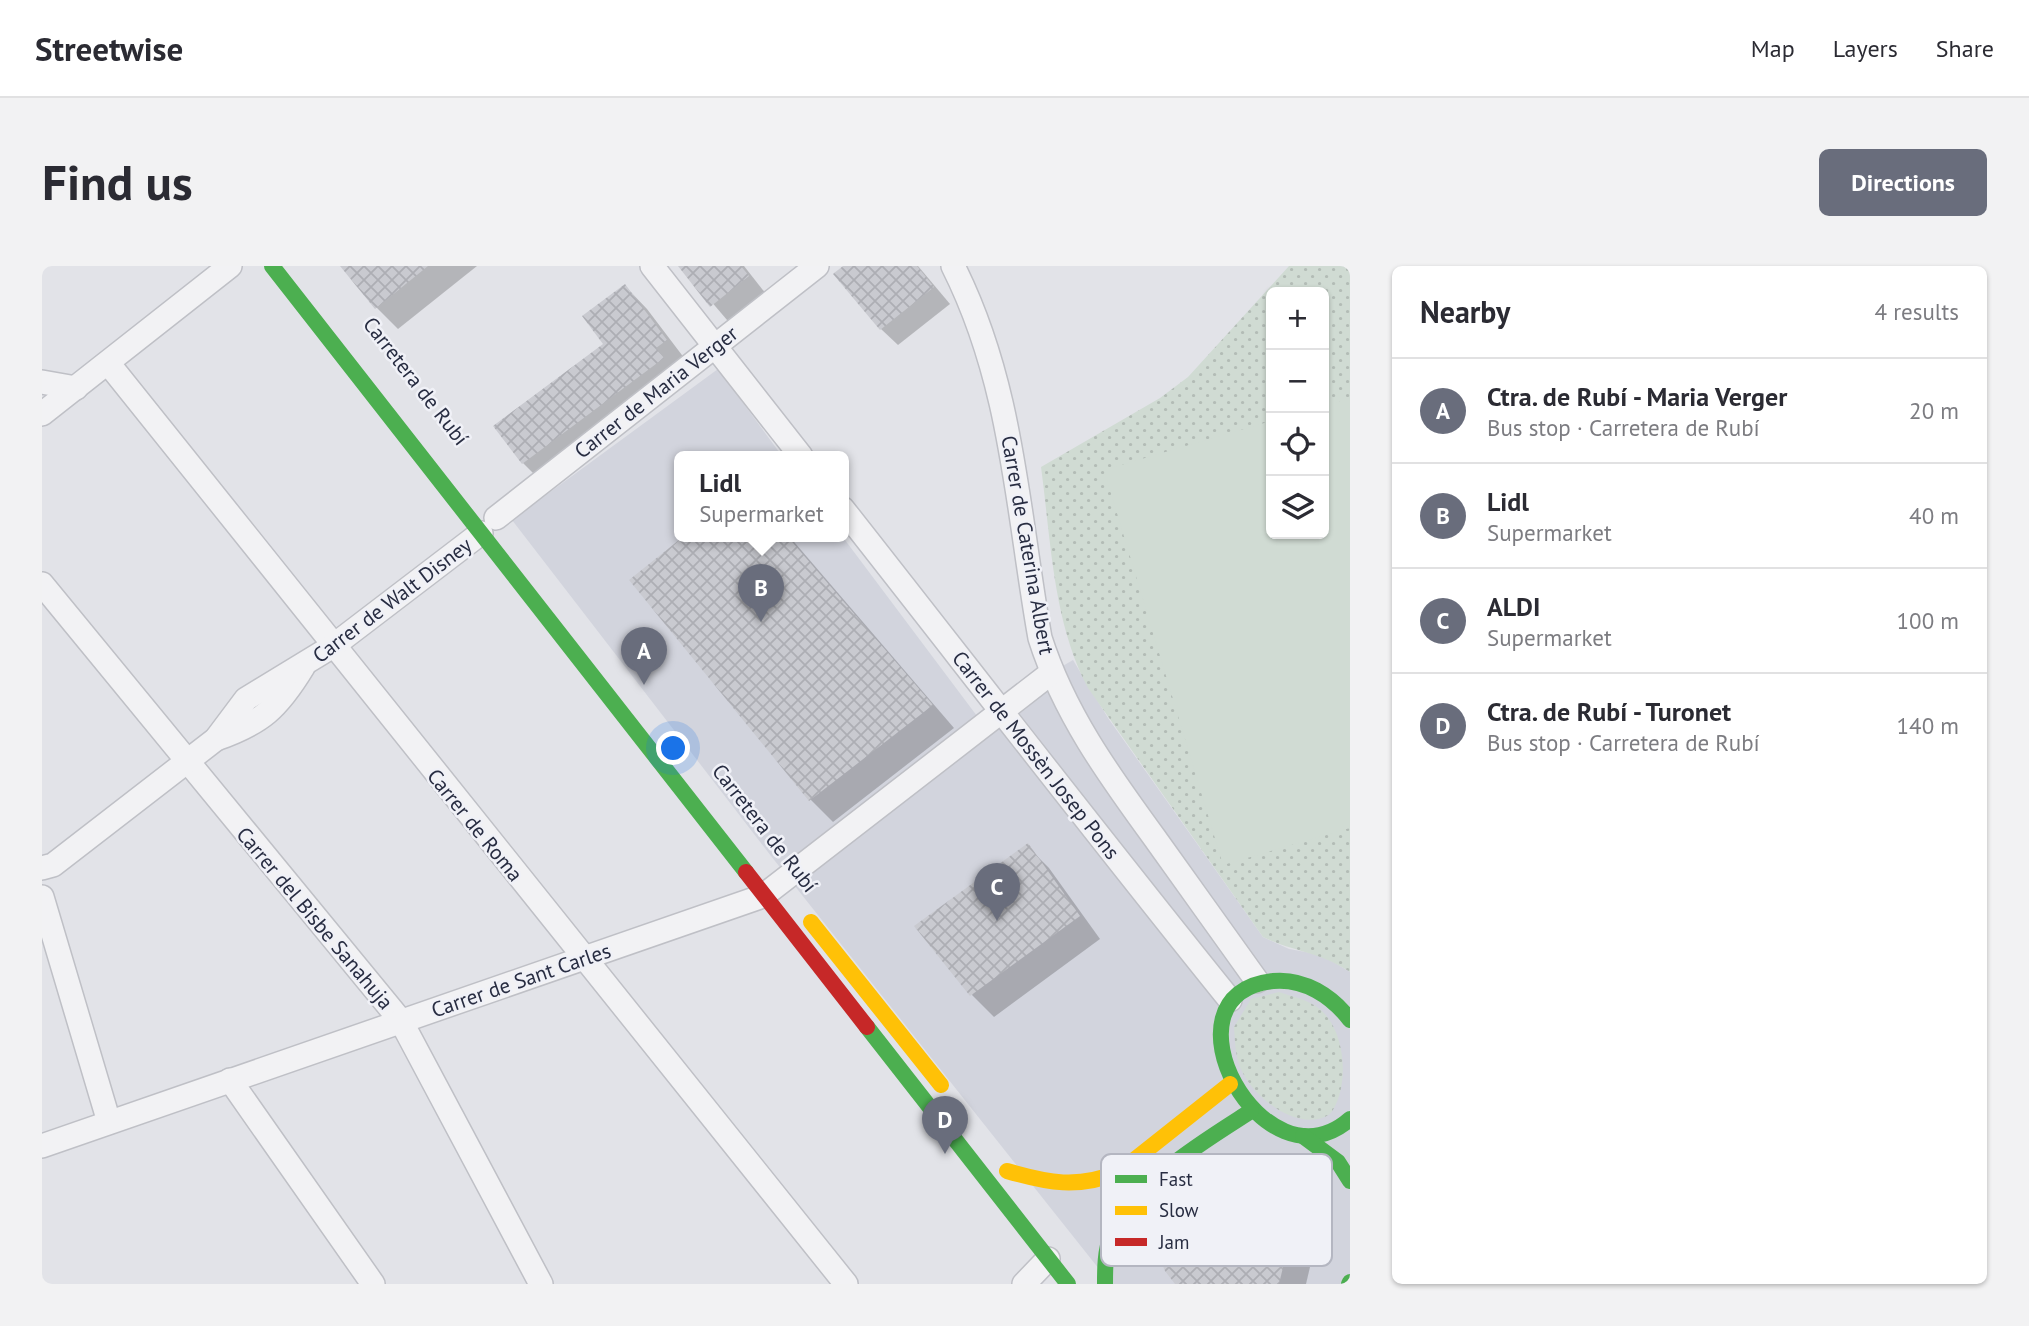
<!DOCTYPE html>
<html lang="en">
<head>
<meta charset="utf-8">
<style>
	body { margin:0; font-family:"PT Sans",sans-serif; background:#f2f2f3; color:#2b2b33 }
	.controls { position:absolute; right:21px; top:21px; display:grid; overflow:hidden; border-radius:10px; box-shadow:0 2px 5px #0004 }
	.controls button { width:63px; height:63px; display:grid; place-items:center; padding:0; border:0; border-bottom:2px solid #e1e1e2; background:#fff; color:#2b2b33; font:35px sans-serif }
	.you { position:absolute; left:632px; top:483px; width:24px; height:24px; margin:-18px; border:5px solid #fff; border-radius:50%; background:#1a73e8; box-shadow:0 0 0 10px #1a73e833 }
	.badge { display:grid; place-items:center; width:46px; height:46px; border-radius:50%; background:#696d7c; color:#fff; font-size:23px; font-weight:700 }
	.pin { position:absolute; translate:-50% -58px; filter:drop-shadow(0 2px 4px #0008) }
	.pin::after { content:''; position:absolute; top:37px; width:24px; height:21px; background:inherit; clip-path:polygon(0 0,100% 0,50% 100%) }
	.popup { position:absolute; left:632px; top:185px; width:175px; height:91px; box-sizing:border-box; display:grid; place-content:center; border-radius:10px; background:#fff; filter:drop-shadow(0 2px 5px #0005); font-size:23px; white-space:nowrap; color:#7c7c81 }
	.popup b { font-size:26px; color:#2b2b33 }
	.popup::after { content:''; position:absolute; left:50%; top:100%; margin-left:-14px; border:14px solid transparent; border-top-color:#fff }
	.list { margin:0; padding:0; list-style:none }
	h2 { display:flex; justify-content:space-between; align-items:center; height:91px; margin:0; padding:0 28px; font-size:30px }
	h2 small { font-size:23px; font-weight:400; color:#7c7c81 }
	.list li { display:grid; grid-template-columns:46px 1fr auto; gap:21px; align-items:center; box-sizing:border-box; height:105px; padding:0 28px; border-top:2px solid #e1e1e2 }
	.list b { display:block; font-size:26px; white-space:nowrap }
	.list p { margin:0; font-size:23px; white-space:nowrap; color:#7c7c81 }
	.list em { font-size:23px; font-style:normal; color:#7c7c81 }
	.icon { flex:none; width:38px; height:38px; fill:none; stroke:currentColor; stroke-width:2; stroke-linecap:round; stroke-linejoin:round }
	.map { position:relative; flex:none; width:1308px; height:1018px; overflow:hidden; border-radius:10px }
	header { display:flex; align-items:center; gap:42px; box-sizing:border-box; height:98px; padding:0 35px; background:#fff; border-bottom:2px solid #e1e1e2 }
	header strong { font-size:33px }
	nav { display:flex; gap:38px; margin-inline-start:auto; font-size:24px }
	.intro { display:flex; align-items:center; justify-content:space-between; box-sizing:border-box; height:168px; padding:0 42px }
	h1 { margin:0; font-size:49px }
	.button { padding:18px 32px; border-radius:10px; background:#696d7c; color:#fff; font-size:24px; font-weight:700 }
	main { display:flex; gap:42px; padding:0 42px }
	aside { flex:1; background:#fff; border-radius:10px; box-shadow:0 2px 5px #0004 }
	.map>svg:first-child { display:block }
	.built { fill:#d2d4dd }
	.grass { fill:url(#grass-dots); fill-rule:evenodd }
	.pitch { fill:#d0dbd3 }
	.shadow { fill:#0003 }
	.building { fill:url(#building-cross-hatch) }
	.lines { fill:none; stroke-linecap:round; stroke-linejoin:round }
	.street-casing { stroke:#bfc0c6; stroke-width:26 }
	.street { stroke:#f2f2f4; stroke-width:23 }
	.fast { stroke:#4caf50; stroke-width:16 }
	.slow { stroke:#ffc107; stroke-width:16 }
	.jam { stroke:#c62828; stroke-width:16 }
	.labels { text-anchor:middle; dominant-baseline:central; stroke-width:5; stroke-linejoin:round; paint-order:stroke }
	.street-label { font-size:21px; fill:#282d42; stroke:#f0f1f7 }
	.key { fill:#f0f1f7; stroke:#b4b6c1; stroke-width:2 }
	.key-label { font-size:19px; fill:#282d42 }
</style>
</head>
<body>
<header>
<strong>Streetwise</strong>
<nav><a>Map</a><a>Layers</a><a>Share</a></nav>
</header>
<div class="intro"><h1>Find us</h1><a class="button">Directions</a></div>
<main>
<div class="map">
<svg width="1308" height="1018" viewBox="0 0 1308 1018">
	<defs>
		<pattern id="grass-dots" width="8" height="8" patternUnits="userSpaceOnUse" patternTransform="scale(1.75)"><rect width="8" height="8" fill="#d0dbd3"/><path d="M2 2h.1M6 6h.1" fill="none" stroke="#b3bcb6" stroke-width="1.8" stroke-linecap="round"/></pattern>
		<pattern id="building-cross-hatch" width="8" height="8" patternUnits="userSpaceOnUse" patternTransform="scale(1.75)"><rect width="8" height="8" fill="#c9cad0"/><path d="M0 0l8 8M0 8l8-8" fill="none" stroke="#adaeb4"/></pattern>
	</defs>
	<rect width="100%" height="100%" fill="#e2e3e8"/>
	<polygon class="built" points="676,103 740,190 637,190 637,270 800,270 935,450 1031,394 1066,452 1221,671 1247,683 1280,689 1308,706 1308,1018 1069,1018 729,590 470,254"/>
	<g class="grass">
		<path d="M1247,0H1308V706C1281,687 1250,685 1221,671L1046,422C1011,356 1009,275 999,201L1118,132L1146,111ZM1229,26H1282V268H1229Z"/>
		<path d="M1237,726C1249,730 1262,733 1272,739C1306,759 1308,824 1288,848C1256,869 1207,829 1197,798C1193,787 1193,773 1192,761L1209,733Z"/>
	</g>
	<polygon class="pitch" points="1308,132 1308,562 1181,599 1062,204 1229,155 1229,268 1282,268 1282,140"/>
	<g class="shadow">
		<polygon points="302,0 435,0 356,63 334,41"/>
		<polygon points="639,0 702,0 728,33 691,61"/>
		<polygon points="804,0 876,0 908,38 856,79 839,63"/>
		<polygon points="583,20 605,43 646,97 503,219 481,197 454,161 564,79"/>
		<polygon points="645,270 747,270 912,462 791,556 769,534 589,315"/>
		<polygon points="985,580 1007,602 1058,673 952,751 930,729"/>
		<polygon points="1213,923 1255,941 1277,963 1264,1018 1135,1018"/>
	</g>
	<g class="building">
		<polygon points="298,0 386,0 333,43"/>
		<polygon points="636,0 699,0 707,10 668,41"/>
		<polygon points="801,0 875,0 892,21 838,64 791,8"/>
		<polygon points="583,18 625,74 614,82 622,92 480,198 451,160 561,78 540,50"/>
		<polygon points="642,270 745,270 891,439 767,535 587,314"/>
		<polygon points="986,577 1038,650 928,730 872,660"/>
		<polygon points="1192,908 1214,921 1256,939 1237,1018 1133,1018 1123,1005 1115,986 1115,972 1128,955"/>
	</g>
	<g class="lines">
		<defs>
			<g id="street">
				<polyline points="610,0 759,190"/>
				<path d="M911,0C971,119 975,243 998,372C1022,447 1066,508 1112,571C1146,619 1181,667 1215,715"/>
				<polyline points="66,97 804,1018"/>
				<polyline points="0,116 34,122"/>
				<polyline points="0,148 188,0"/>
				<path d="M801,243C930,407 1057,572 1188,734"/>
				<polyline points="454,252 775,0"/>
				<polyline points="0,318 359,755 499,1018"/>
				<path d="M174,473C220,457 236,442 261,401"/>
				<polyline points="0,602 11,599 174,473 204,433 291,380 439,267"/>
				<polyline points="0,631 67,856"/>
				<polyline points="188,814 331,1018"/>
				<polyline points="0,880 721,630 1009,407"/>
				<polyline points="982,1018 1006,993"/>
			</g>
		</defs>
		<use href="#street" class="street-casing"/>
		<use href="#street" class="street"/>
		<g class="fast">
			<polyline points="230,0 704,606"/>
			<path d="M1308,754C1290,730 1262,712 1231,715C1112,728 1222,929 1308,853"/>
			<polyline points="825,761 1026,1018"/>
			<polyline points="1261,870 1296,896 1308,915"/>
			<path d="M1063,1018C1063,1002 1063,985 1069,970C1089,918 1164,874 1209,845"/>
			<polyline points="1307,1018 1308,1016"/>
		</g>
		<g class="slow">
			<polyline points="769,656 899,819"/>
			<path d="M965,905C1006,917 1036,923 1077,906L1188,818"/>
		</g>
		<polyline class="jam" points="704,606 825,761"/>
	</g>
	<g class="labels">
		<g class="street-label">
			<text transform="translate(374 115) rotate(52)">Carretera de Rubí</text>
			<text transform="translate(614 126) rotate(-38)">Carrer de Maria Verger</text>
			<text transform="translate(986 279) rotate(80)">Carrer de Caterina Albert</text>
			<text transform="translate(350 334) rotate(-37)">Carrer de Walt Disney</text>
			<text transform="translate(994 489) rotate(52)">Carrer de Mossèn Josep Pons</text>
			<text transform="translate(433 559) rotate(51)">Carrer de Roma</text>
			<text transform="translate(723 562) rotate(52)">Carretera de Rubí</text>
			<text transform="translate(273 652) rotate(50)">Carrer del Bisbe Sanahuja</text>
			<text transform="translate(479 714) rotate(-19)">Carrer de Sant Carles</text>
		</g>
	</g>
	<rect x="1059" y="888" width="231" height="112" rx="10" class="key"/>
	<rect x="1073" y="909" width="32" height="8" fill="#4caf50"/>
	<rect x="1073" y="940" width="32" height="9" fill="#ffc107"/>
	<rect x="1073" y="972" width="32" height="8" fill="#c62828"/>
	<g class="key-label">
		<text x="1117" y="920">Fast</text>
		<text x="1117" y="951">Slow</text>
		<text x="1117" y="983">Jam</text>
	</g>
</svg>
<div class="controls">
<button>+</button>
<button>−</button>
<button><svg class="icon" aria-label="locate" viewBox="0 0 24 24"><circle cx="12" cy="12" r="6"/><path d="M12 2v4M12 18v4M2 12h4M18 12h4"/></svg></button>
<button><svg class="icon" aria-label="layers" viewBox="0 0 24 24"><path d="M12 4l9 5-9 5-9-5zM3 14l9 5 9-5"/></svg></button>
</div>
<div class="you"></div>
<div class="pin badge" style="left:602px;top:419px">A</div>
<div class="pin badge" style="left:719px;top:356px">B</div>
<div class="popup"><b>Lidl</b>Supermarket</div>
<div class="pin badge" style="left:955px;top:655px">C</div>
<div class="pin badge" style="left:903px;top:888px">D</div>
</div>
<aside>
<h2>Nearby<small>4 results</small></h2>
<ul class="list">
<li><span class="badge">A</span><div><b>Ctra. de Rubí - Maria Verger</b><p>Bus stop · Carretera de Rubí</p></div><em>20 m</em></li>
<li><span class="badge">B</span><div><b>Lidl</b><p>Supermarket</p></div><em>40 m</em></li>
<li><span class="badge">C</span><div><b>ALDI</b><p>Supermarket</p></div><em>100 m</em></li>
<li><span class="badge">D</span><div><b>Ctra. de Rubí - Turonet</b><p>Bus stop · Carretera de Rubí</p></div><em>140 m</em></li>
</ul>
</aside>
</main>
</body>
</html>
